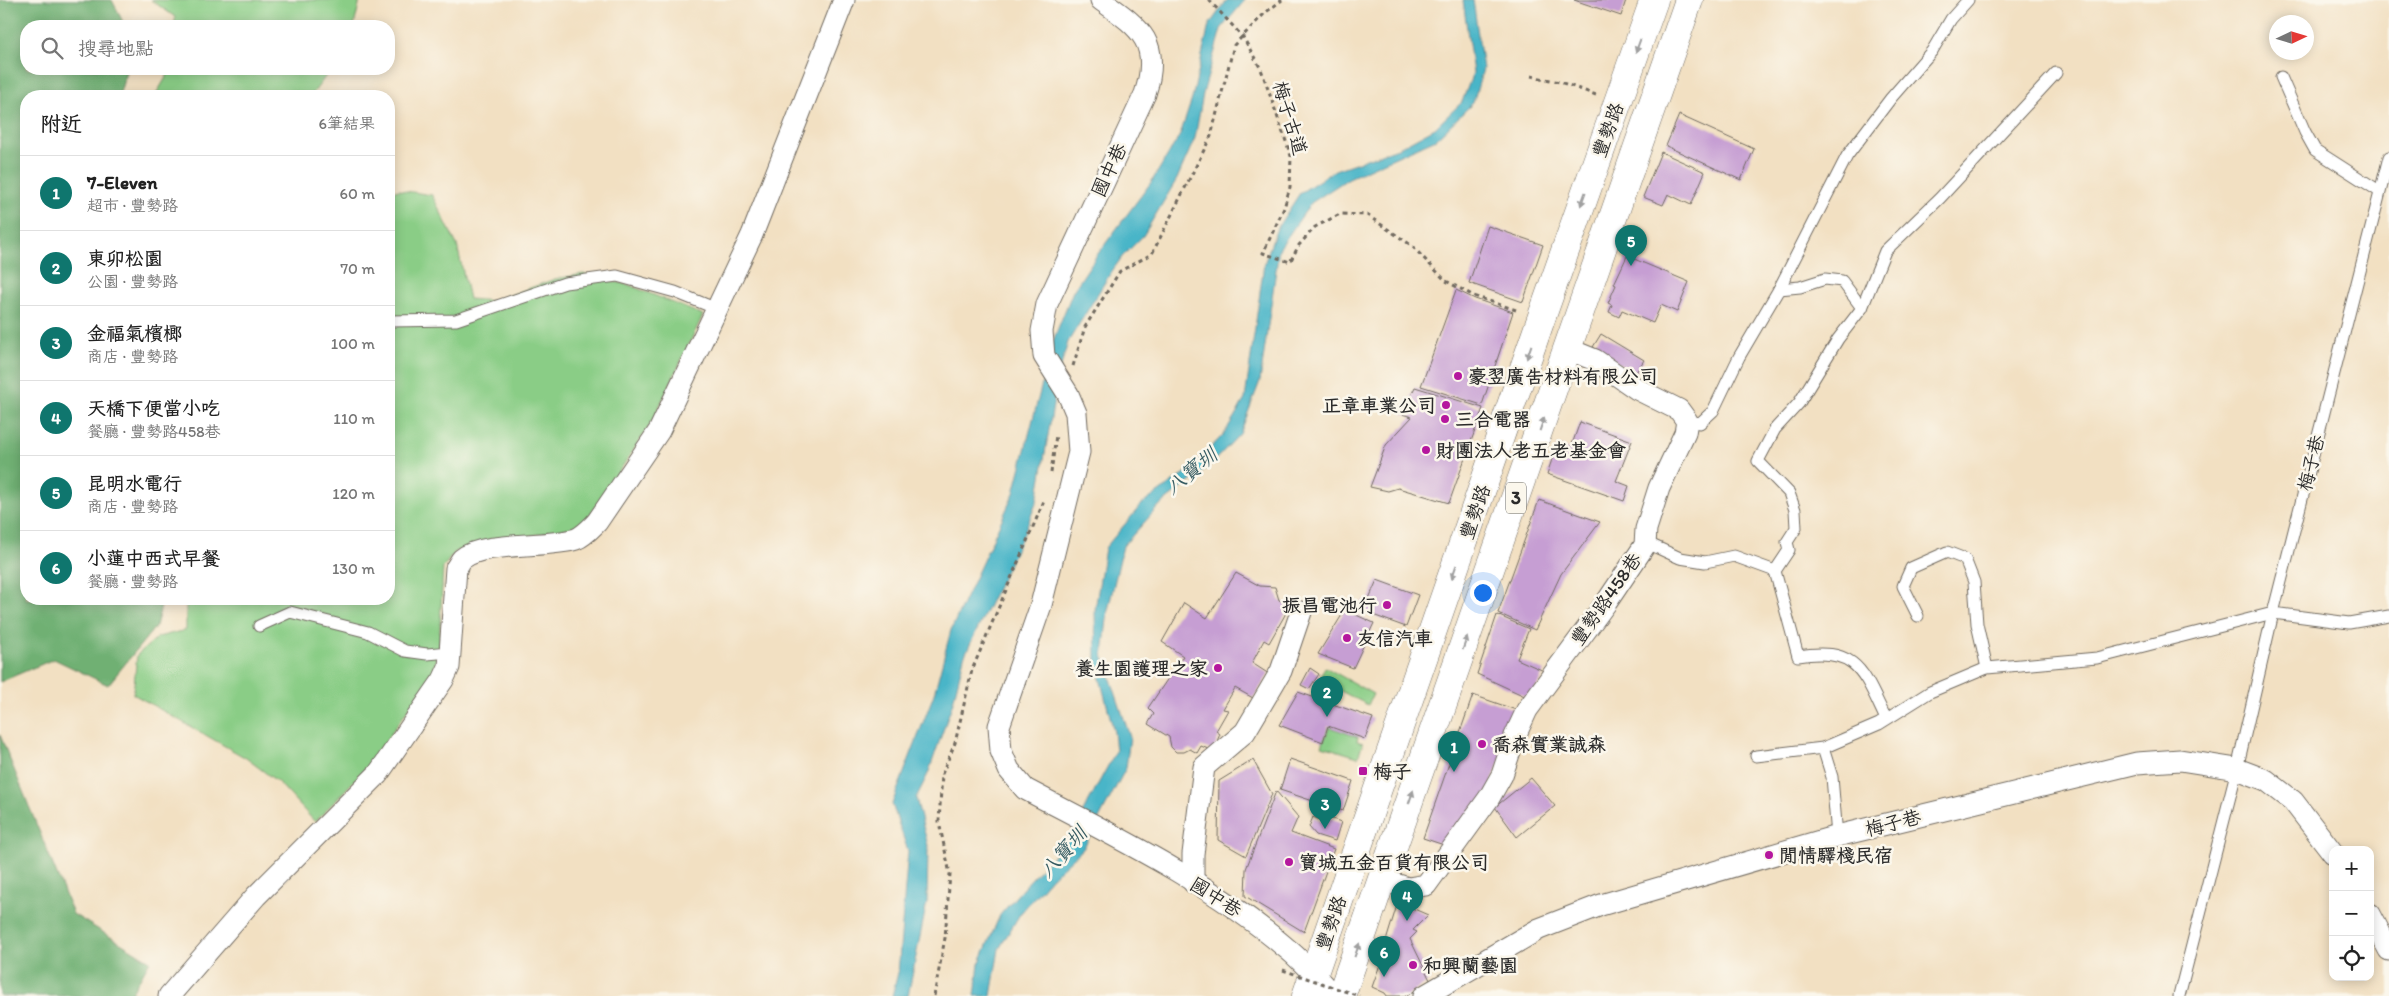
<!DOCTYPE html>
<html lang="zh-TW">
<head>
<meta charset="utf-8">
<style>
	body { margin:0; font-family:Itim,"LXGW WenKai TC",sans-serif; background:#f6f6f6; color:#222 }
	.controls { position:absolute; right:15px; bottom:15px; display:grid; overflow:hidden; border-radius:10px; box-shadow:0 2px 12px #0003 }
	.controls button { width:45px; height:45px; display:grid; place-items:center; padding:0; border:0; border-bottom:1px solid #e0e0e0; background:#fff; color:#222; font:25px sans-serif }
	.compass { position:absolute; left:2269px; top:15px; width:45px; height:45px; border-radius:50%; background:#fff; box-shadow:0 2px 12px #0003; rotate:86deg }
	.you { position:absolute; left:1482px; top:592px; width:18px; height:18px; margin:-12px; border:4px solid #fff; border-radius:50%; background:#1a73e8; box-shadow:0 0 0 8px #1a73e833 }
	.badge { display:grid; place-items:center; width:32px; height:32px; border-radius:50%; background:#0f766e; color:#fff; font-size:16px; font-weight:700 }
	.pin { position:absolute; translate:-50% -41px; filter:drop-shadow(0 1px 2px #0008) }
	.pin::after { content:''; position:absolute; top:26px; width:18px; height:15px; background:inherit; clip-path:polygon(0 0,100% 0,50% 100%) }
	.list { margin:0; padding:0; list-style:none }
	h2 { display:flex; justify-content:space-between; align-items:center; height:65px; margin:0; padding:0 20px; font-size:21px }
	h2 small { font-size:16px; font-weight:400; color:#767676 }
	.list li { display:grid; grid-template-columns:32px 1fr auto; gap:15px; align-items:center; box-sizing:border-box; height:75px; padding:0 20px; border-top:1px solid #e0e0e0 }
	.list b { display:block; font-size:19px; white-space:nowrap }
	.list p { margin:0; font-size:16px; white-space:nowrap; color:#767676 }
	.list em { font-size:16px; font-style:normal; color:#767676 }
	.icon { flex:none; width:28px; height:28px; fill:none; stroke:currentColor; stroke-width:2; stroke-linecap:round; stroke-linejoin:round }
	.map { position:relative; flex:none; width:2389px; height:996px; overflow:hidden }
	.search { position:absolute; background:#fff; box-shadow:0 2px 12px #0003; left:20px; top:20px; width:375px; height:55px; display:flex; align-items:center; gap:12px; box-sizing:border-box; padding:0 18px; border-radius:20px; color:#767676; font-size:19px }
	.panel { position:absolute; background:#fff; box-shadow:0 2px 12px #0003; left:20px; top:90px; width:375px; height:515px; border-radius:20px }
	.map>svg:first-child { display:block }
	.green { fill:#8acd86; stroke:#5a7c58 }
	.forest { fill:#6fb073; stroke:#4d6e4f }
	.water { fill:#4ab5c8; stroke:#3a707a }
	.building { fill:#c69ed3 }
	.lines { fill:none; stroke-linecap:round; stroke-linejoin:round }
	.service-casing { stroke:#716a60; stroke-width:13 }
	.minor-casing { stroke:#716a60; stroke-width:23 }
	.primary-casing { stroke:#716a60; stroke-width:29 }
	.path { stroke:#716a60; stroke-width:3; stroke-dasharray:4 4; stroke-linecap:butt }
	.service { stroke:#fff; stroke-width:11 }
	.minor { stroke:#fff; stroke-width:21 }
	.primary { stroke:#fff; stroke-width:28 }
	.path-bridge { stroke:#716a60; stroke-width:3; stroke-dasharray:4 4; stroke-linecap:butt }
	.oneway { fill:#a0a0a0 }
	.poi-dot { fill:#b5179e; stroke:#fbf7ec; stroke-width:2 }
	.labels { text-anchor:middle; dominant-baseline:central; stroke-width:5; stroke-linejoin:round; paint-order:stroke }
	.shield { fill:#fbf7ec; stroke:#696865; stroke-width:1 }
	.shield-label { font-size:18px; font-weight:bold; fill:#2b2b2b }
	.street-label { font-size:19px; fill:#2b2b2b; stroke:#fbf7ec }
	.poi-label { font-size:19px; font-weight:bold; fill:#2b2b2b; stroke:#fbf7ec; text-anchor:start }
	.water-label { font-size:20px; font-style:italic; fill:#365b62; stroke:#fbf7ec }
</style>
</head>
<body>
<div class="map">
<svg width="2389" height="996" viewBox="0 0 2389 996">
	<rect width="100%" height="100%" fill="#fbf7ec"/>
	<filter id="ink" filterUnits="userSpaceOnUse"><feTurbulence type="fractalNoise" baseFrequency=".02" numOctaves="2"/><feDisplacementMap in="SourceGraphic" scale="10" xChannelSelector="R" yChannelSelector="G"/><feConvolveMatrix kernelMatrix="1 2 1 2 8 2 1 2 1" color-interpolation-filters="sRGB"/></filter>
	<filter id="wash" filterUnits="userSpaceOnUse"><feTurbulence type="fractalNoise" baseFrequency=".0096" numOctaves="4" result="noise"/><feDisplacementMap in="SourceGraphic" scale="20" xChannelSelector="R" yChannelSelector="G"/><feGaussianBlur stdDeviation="1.12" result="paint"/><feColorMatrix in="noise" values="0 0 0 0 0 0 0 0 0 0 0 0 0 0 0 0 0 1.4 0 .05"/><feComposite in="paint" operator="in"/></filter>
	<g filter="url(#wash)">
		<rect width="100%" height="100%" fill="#f2e0c2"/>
		<g class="green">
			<polygon points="151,0 360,0 354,26 175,26 175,17"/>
			<polygon points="171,69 331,69 311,96 155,96"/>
			<polygon points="399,190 432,195 457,245 469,299 494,301 555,279 583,274 629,285 703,315 651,424 583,525 456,551 443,567 439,646 434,673 369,765 315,822 279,783 246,758 133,694 137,655 158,637 186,630 186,599 389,599 389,192"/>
			<polygon points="1325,667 1373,694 1368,705 1319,680"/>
			<polygon points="1329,727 1358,737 1357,741 1363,743 1358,757 1322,746"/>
		</g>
		<g class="forest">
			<polygon points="0,0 112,0 125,26 26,26 26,69 127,69 119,96 26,96 26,599 163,599 156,626 108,685 54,659 0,682"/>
			<polygon points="0,735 73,914 150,961 130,996 0,996"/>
		</g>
		<g class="water">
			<polygon points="1227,0 1245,0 1221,29 1203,94 1195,138 1177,179 1143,236 1122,257 1110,274 1068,342 1058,376 1037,501 1024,533 964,657 953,702 928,774 916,798 928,846 927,902 908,996 892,996 898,973 908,851 892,804 934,694 951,630 1014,493 1053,341 1073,291 1097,255 1152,181 1180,135 1192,99 1209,25"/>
			<polygon points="1463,0 1473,0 1483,69 1473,103 1436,139 1349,178 1311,203 1279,249 1260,381 1240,434 1206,469 1160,505 1123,546 1108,610 1103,655 1130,737 1126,768 1083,849 1051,878 1020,914 999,949 991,996 975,996 979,964 1000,915 1031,879 1066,843 1116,751 1114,732 1096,663 1095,610 1105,548 1141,505 1188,471 1224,434 1245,399 1264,264 1277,228 1300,193 1335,170 1398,148 1435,128 1462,102 1473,73"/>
		</g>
		<g id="blocks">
			<g class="building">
				<polygon points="1574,0 1626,0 1621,16"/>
				<polygon points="1679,115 1754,149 1741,180 1666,146"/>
				<polygon points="1661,152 1705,172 1691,205 1668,194 1663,205 1643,197"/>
				<polygon points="1488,226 1543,245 1523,302 1469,283"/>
				<polygon points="1627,256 1689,282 1677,312 1661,305 1653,323 1622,310 1619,317 1609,312 1612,305 1608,303 1616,285 1614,284"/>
				<polygon points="1456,290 1475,299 1513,312 1482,405 1421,386"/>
				<polygon points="1601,334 1644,360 1635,374 1593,347"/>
				<polygon points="1415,387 1483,408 1449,503 1398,488 1388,491 1370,487 1386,445 1412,417 1402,414"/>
				<polygon points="1580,422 1632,441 1616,481 1629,486 1624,501 1547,474 1557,445 1570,450"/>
				<polygon points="1539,500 1600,522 1561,574 1535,630 1498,613"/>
				<polygon points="1236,573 1260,586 1275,587 1279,600 1290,606 1269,643 1264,640 1252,663 1269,674 1253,698 1235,688 1223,709 1228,710 1216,731 1220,734 1213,751 1201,746 1197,753 1190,749 1184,752 1176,752 1171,747 1169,737 1148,724 1154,714 1148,708 1183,656 1162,642 1184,603 1207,618"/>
				<polygon points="1377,580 1418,595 1406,627 1359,610 1363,600 1368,601"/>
				<polygon points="1345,610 1374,623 1353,668 1318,654"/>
				<polygon points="1497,615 1529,629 1517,659 1544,671 1531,699 1477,674"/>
				<polygon points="1310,668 1319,674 1309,689 1301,685"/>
				<polygon points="1298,692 1373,718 1365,739 1328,726 1323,742 1279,725"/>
				<polygon points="1473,695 1519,711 1488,792 1447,846 1423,838"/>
				<polygon points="1290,759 1353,781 1343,811 1280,790"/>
				<polygon points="1253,760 1272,794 1246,856 1218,840 1219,781"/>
				<polygon points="1531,778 1555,806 1517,837 1495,807"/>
				<polygon points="1276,791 1298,817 1291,833 1334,849 1304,932 1245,896 1246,869"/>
				<polygon points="1324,816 1341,822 1335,841 1316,835 1309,827 1313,817 1322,821"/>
				<polygon points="1398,902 1428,915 1413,930 1417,932 1410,939 1430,980 1407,996 1387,996 1385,993 1372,987 1387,945 1390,942 1386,941"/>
			</g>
		</g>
	</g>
	<g filter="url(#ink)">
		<use href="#blocks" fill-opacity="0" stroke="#716a60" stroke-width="1"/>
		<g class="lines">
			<defs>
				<g id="service">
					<polyline points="2281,77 2305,132 2315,150 2379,191"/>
					<polyline points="1779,289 1847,156 1891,98 1932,51 1951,19 1968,0"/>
					<polyline points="389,321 456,320 565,283 617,276 675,292 717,309"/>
					<polyline points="1687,421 1700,423 1713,411 1739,357 1779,289 1800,287 1825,279 1842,281 1862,308"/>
					<path d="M1645,542L1680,558L1705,562L1734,556L1775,571L1798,656C1858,646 1863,672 1886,719"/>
					<polyline points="1775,571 1789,550 1787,542 1796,528 1795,510 1789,493 1758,461 1775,429 1799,403 1838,339 1862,308 1885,251 1940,198 2056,73"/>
					<polyline points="1918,616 1903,586 1911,568 1947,552 1965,559 1974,582 1977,624 1987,668"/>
					<polyline points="259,626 290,612 368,632 405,651 427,654 450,652"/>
					<polyline points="1823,748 1879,724 1930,692 1987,668 2097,658 2273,613 2349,623 2389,616"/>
					<polyline points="1756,756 1823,748 1832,777 1837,836"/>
					<polyline points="2179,996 2237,769 2273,613 2389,157"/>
				</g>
				<g id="minor">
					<path d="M1101,0C1140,28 1162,42 1145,94L1047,304L1042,331L1044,356L1068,394L1076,413L1079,452L1041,605L999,726L1001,751L1009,770L1025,789C1114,836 1208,881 1285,947C1303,961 1318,979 1333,996"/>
					<polyline points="1382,880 1408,888 1426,885 1489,798 1502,775 1515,736 1527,710 1606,603 1645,545 1646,529 1659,488 1685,433 1687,421 1679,410 1637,389 1595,360 1568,349"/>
					<polyline points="1193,882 1193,854 1204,767 1245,732 1281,671 1301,612"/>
					<polyline points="2370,914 2389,950"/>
					<path d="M169,996L256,896L378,774L443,680L449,667L456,568C458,566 460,561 462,559C483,541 548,548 576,539C584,536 591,528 597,522L659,431L752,235L844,0"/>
					<polyline points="1424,996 1539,929 1601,905 1837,836 2137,763 2180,760 2237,769 2266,780 2293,801 2333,853"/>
				</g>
				<g id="primary">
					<polyline points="1306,996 1541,319 1654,0"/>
					<polyline points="1341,996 1689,0"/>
				</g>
			</defs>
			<use href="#service" class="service-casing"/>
			<use href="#minor" class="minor-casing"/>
			<use href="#primary" class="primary-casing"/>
			<g class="path">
				<polyline points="1209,0 1243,37 1261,69 1291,156 1290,187 1284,208 1263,253 1290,262 1299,245 1315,227 1340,214 1367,215 1411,245 1446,281 1474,296 1519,311"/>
				<polyline points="1531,76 1560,82 1596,95"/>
				<polyline points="1073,366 1085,327 1120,271 1152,254 1211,136 1234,45 1265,13 1282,0"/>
				<polyline points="1051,473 1056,435"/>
				<polyline points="934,996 945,938 950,874 939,822 942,774 955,743 972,670 1044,501"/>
			</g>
			<use href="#service" class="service"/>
			<use href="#minor" class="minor"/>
			<use href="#primary" class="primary"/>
			<polyline class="path-bridge" points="1283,970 1359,996"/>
		</g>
		<defs><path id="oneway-solid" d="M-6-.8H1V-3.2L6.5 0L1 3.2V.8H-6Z" transform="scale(1.25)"/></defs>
		<g class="oneway">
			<use href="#oneway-solid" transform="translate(1638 46) rotate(110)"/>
			<use href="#oneway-solid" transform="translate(1583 199) rotate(110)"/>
			<use href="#oneway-solid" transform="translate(1529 352) rotate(109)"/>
			<use href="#oneway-solid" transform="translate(1542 424) rotate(-71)"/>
			<use href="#oneway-solid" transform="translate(1454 572) rotate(109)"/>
			<use href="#oneway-solid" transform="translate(1465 643) rotate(-71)"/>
			<use href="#oneway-solid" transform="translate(1411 797) rotate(-71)"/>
			<use href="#oneway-solid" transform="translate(1357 950) rotate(-70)"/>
		</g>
	</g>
	<g class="poi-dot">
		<circle cx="1458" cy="376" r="5"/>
		<circle cx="1446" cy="405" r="5"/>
		<circle cx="1445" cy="419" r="5"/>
		<circle cx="1426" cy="450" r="5"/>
		<circle cx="1387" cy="605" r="5"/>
		<circle cx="1347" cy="638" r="5"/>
		<circle cx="1218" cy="668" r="5"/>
		<circle cx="1482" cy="744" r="5"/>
		<rect x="1358" y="766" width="10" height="10" rx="2.5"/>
		<circle cx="1769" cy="855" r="5"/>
		<circle cx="1289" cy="862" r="5"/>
		<circle cx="1413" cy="965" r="5"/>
	</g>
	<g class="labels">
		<rect class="shield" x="1506" y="482.5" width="20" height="31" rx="4"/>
		<g class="shield-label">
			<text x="1516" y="498">3</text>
		</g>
		<g class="street-label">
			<text transform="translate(1290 118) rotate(73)">梅子古道</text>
			<text transform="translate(1608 130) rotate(-70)">豐勢路</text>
			<text transform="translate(1109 170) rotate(-65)">國中巷</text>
			<text transform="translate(2311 463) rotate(-76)">梅子巷</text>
			<text transform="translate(1475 512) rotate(-71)">豐勢路</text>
			<text transform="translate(1606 599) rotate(-55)">豐勢路458巷</text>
			<text transform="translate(1893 823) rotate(-14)">梅子巷</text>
			<text transform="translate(1216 897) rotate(32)">國中巷</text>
			<text transform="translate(1331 923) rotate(-71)">豐勢路</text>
		</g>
		<g class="poi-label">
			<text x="1468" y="376">豪翌廣告材料有限公司</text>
			<text x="1436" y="405" text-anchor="end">正章車業公司</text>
			<text x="1455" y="419">三合電器</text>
			<text x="1436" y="450">財團法人老五老基金會</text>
			<text x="1377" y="605" text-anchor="end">振昌電池行</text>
			<text x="1357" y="638">友信汽車</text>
			<text x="1208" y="668" text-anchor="end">養生園護理之家</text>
			<text x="1492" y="744">喬森實業誠森</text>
			<text x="1373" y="771">梅子</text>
			<text x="1779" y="855">閒情驛棧民宿</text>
			<text x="1299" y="862">寶城五金百貨有限公司</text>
			<text x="1423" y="965">和興蘭藝園</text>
		</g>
		<g class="water-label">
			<text transform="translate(1191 471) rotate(-40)">八寶圳</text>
			<text transform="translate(1063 852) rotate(-49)">八寶圳</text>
		</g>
	</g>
</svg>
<div class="controls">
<button>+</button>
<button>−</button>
<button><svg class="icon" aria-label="locate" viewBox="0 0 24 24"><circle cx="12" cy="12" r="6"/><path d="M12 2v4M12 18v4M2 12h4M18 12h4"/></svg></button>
</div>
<svg class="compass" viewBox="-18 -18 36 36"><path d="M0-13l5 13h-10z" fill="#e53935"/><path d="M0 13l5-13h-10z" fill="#767676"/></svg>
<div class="you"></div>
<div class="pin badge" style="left:1454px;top:772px">1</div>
<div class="pin badge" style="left:1327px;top:717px">2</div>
<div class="pin badge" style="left:1325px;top:829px">3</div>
<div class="pin badge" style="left:1407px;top:921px">4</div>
<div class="pin badge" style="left:1631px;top:266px">5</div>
<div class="pin badge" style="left:1384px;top:977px">6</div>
<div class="search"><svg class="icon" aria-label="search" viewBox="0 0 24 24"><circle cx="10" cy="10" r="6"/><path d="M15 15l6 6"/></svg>搜尋地點</div>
<section class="panel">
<h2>附近<small>6筆結果</small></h2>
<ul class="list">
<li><span class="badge">1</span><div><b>7-Eleven</b><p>超市 · 豐勢路</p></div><em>60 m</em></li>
<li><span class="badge">2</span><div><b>東卯松園</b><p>公園 · 豐勢路</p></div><em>70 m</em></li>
<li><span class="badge">3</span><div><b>金福氣檳榔</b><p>商店 · 豐勢路</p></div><em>100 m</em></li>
<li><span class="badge">4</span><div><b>天橋下便當小吃</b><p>餐廳 · 豐勢路458巷</p></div><em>110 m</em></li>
<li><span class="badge">5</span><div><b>昆明水電行</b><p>商店 · 豐勢路</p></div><em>120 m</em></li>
<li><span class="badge">6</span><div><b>小蓮中西式早餐</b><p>餐廳 · 豐勢路</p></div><em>130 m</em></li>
</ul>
</section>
</div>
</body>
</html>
